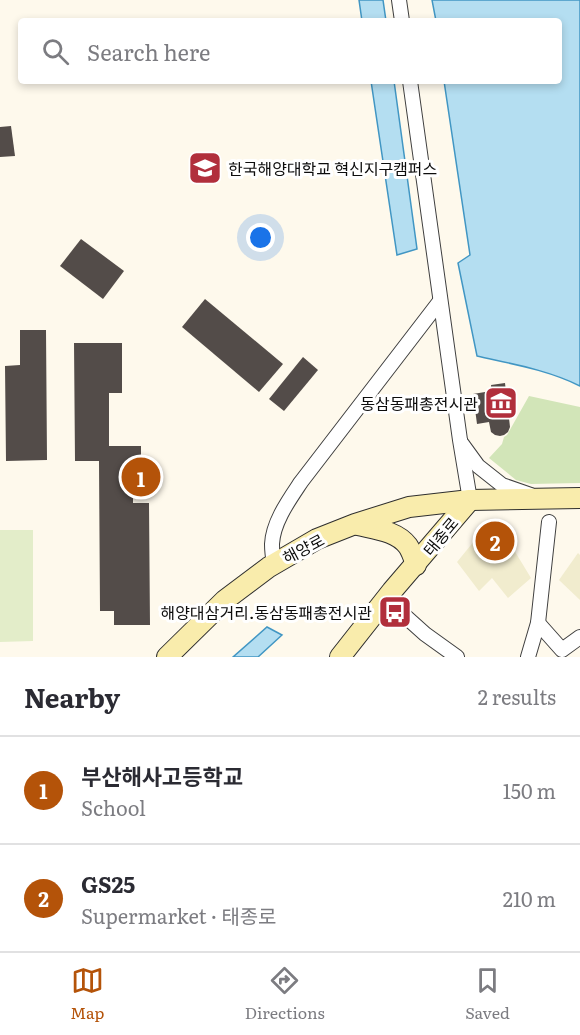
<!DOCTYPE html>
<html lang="en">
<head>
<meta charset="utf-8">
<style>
	body { margin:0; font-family:Literata,"Noto Sans KR",serif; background:#f7f7f7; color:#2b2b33 }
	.you { position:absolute; left:261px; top:238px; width:21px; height:21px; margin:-15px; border:4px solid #fff; border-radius:50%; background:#1a73e8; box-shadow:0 0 0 9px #1a73e833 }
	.badge { display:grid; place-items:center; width:39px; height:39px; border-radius:50%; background:#b45309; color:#fff; font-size:20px; font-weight:700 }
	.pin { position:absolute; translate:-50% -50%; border:3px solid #fff; box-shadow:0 2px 6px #0006 }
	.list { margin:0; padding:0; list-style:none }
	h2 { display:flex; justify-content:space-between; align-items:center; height:78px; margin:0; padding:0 24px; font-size:26px }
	h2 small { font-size:20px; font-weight:400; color:#7c7c81 }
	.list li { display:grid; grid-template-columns:39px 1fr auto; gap:18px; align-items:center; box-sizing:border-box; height:108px; padding:0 24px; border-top:2px solid #e1e1e2 }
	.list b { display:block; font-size:22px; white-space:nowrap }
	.list p { margin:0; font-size:20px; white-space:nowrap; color:#7c7c81 }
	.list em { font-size:20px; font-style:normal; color:#7c7c81 }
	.icon { flex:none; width:33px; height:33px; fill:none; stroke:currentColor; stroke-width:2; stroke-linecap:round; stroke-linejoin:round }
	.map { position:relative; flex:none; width:580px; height:657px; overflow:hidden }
	.search { position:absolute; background:#fff; box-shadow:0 3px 9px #0003; left:18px; right:18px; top:18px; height:66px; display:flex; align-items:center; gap:15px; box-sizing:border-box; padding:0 21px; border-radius:6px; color:#7c7c81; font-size:22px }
	.sheet { height:294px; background:#fff }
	nav { display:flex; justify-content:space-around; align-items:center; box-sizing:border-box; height:84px; border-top:2px solid #e1e1e2; background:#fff; font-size:16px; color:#7c7c81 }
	nav a { display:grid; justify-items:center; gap:3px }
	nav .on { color:#b45309 }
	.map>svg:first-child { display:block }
	.farmland { fill:#f1ecce }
	.green { fill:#d2e5b8 }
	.pitch { fill:#e3edc9 }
	.water { fill:#b4def1; stroke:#4196c3; stroke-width:1.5 }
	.building { fill:#534c49 }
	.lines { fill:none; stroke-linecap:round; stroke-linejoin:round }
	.minor-casing { stroke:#3f3f3f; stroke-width:16 }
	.secondary-casing { stroke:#2e2e2e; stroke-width:22 }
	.minor { stroke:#fff; stroke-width:14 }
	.secondary { stroke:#f9ecac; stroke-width:20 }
	.labels { text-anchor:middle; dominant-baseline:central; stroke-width:6; stroke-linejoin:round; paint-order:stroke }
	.poi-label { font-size:16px; fill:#0c0c0c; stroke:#fff; text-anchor:end }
	.street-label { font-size:16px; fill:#0c0c0c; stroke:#fff }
</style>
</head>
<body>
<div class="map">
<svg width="580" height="657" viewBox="0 0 580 657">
	<rect width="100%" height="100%" fill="#fef9ec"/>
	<g class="farmland">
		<polygon points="475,540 482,553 511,545 531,578 508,598 492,578 479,591 457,562"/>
		<polygon points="578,553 580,555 580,600 559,580"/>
	</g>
	<polygon class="green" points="529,396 580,407 580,483 531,484 516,480 489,458 502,444 504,437 507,435"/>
	<polygon class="pitch" points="0,530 33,530 33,641 0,642"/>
	<g class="water">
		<polygon points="359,0 383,0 386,21 362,21"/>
		<path d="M432,0H580V386C548,370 512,364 477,356L458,263L470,255L444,81H559V21H436Z"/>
		<polygon points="371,81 394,81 417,249 397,255"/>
		<polygon points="267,627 282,635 258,657 233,657"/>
	</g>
	<g class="building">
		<polygon points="11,126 15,156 0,157 0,127"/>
		<polygon points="81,239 124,271 103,299 60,266"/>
		<polygon points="205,299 283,364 259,392 182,327"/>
		<polygon points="20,330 46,330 47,460 6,461 5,366 20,365"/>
		<polygon points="74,343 122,343 122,393 109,393 109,446 141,446 141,463 133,463 133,503 149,503 150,625 114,625 114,611 100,611 99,461 75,461"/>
		<polygon points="303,357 318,370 284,411 269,399"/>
		<polygon points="505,383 510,427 508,432 504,435 500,436 495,435 491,432 489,422 477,424 473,394 485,392 488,414 495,413 491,385"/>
	</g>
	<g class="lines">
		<defs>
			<g id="minor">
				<polyline points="399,0 402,21"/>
				<polyline points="410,81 460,440 470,500"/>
				<polyline points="462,444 478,466 502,485 531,495"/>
				<path d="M274,564C273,558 272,551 272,544C273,522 289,500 301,482L440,301"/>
				<polyline points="386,599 425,634 457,657"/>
				<polyline points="538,623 562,650 580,637"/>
				<polyline points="528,657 538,623 549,522"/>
			</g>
			<g id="secondary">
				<path d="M358,525C375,529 397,531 408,546C412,552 414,559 416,565"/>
				<polyline points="167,657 225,600 269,567 317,539 355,524 409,507 470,500 580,498"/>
				<polyline points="340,657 392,591 470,500"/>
			</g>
		</defs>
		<use href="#minor" class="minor-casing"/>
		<use href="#secondary" class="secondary-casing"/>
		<use href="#minor" class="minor"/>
		<use href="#secondary" class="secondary"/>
	</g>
	<defs>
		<symbol id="university-square" viewBox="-11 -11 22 22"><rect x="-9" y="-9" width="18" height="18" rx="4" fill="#b12f3c" stroke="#fff"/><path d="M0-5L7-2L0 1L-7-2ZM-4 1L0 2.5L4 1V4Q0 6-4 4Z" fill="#fff"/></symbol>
		<symbol id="museum-square" viewBox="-11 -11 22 22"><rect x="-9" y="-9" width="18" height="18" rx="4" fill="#b12f3c" stroke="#fff"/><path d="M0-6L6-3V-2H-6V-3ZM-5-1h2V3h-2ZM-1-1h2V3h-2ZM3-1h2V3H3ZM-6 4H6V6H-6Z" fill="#fff"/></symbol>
		<symbol id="bus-square" viewBox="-11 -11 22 22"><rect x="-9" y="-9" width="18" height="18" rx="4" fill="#b12f3c" stroke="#fff"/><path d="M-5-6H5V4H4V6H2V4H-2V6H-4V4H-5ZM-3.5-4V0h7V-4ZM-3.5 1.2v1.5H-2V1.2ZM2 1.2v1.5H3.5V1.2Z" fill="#fff"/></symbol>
	</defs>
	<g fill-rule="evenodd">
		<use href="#university-square" x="186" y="149" width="38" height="38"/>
		<use href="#museum-square" x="482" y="384" width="38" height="38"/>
		<use href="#bus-square" x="376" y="593" width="38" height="38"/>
	</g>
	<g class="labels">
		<g class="poi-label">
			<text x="228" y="168" text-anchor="start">한국해양대학교 혁신지구캠퍼스</text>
			<text x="478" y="403">동삼동패총전시관</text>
			<text x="372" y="612">해양대삼거리.동삼동패총전시관</text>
		</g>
		<g class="street-label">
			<text transform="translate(440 536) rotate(-50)">태종로</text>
			<text transform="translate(303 548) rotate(-28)">해양로</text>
		</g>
	</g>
</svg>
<div class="you"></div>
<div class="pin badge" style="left:141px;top:477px">1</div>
<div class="pin badge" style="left:495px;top:541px">2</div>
<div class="search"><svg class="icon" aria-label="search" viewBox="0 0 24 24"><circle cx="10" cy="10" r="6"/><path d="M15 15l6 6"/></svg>Search here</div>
</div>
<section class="sheet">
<h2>Nearby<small>2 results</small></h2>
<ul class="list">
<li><span class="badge">1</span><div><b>부산해사고등학교</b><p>School</p></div><em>150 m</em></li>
<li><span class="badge">2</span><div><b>GS25</b><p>Supermarket · 태종로</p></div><em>210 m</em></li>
</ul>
</section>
<nav>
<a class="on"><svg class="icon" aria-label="map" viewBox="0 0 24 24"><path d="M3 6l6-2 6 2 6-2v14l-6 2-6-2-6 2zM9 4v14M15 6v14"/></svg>Map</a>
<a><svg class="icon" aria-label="directions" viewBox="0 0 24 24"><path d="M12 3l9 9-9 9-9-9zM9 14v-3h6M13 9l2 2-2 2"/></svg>Directions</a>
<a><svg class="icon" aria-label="saved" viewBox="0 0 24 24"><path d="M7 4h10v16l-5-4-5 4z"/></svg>Saved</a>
</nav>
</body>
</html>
